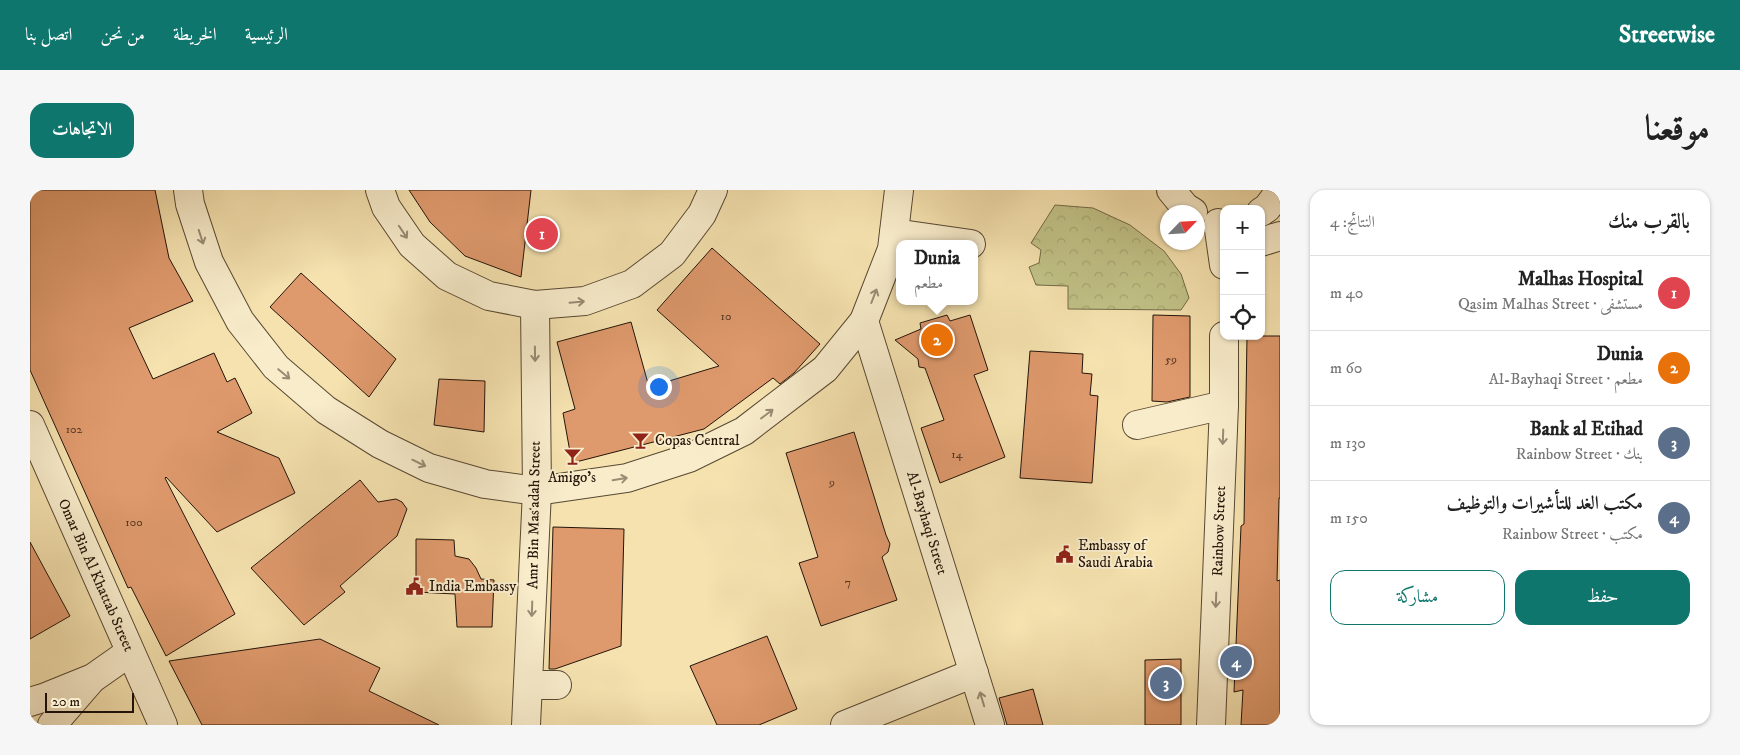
<!DOCTYPE html>
<html lang="ar">
<head>
<meta charset="utf-8">
<style>
	body { margin:0; font-family:"IM FELL DW Pica",Amiri,serif; background:#f6f6f6; color:#222; direction:rtl }
	.controls { position:absolute; right:15px; top:15px; display:grid; overflow:hidden; border-radius:10px; box-shadow:0 1px 4px #0004 }
	.controls button { width:45px; height:45px; display:grid; place-items:center; padding:0; border:0; border-bottom:1px solid #e0e0e0; background:#fff; color:#222; font:25px sans-serif }
	.compass { position:absolute; left:1130px; top:15px; width:45px; height:45px; border-radius:50%; background:#fff; box-shadow:0 1px 4px #0004; rotate:65deg }
	.scale { position:absolute; left:15px; bottom:12px; width:89px; box-sizing:border-box; padding-left:5px; border:2px solid #241409; border-top:0; font-size:14px; line-height:18px; white-space:nowrap; color:#241409; -webkit-text-stroke:4px #f8eccb; paint-order:stroke }
	.you { position:absolute; left:628px; top:196px; width:18px; height:18px; margin:-12px; border:4px solid #fff; border-radius:50%; background:#1a73e8; box-shadow:0 0 0 8px #1a73e833 }
	.badge { display:grid; place-items:center; width:32px; height:32px; border-radius:50%; background:#0f766e; color:#fff; font-size:16px; font-weight:700 }
	.pin { position:absolute; translate:-50% -50%; border:2px solid #fff; box-shadow:0 1px 5px #0006 }
	.popup { position:absolute; left:866px; top:50px; width:82px; height:65px; box-sizing:border-box; display:grid; place-content:center; border-radius:10px; background:#fff; filter:drop-shadow(0 1px 4px #0005); font-size:16px; white-space:nowrap; color:#767676 }
	.popup b { font-size:19px; color:#222 }
	.popup::after { content:''; position:absolute; left:50%; top:100%; margin-left:-10px; border:10px solid transparent; border-top-color:#fff }
	.list { margin:0; padding:0; list-style:none }
	h2 { display:flex; justify-content:space-between; align-items:center; height:65px; margin:0; padding:0 20px; font-size:21px }
	h2 small { font-size:16px; font-weight:400; color:#767676 }
	.list li { display:grid; grid-template-columns:32px 1fr auto; gap:15px; align-items:center; box-sizing:border-box; height:75px; padding:0 20px; border-top:1px solid #e0e0e0 }
	.list b { display:block; font-size:19px; white-space:nowrap }
	.list p { margin:0; font-size:16px; white-space:nowrap; color:#767676 }
	.list em { font-size:16px; font-style:normal; color:#767676 }
	.actions { display:flex; gap:10px; padding:15px 20px }
	.actions a { flex:1; padding:11px 0; border:1px solid #0f766e; border-radius:15px; text-align:center; font-size:18px; color:#0f766e }
	.actions .main { background:#0f766e; color:#fff }
	.icon { flex:none; width:28px; height:28px; fill:none; stroke:currentColor; stroke-width:2; stroke-linecap:round; stroke-linejoin:round }
	.map { position:relative; flex:none; width:1250px; height:535px; overflow:hidden; direction:ltr; border-radius:15px }
	header { display:flex; align-items:center; gap:30px; box-sizing:border-box; height:70px; padding:0 25px; background:#0f766e; color:#fff }
	header strong { font-size:24px }
	nav { display:flex; gap:28px; margin-inline-start:auto; font-size:18px }
	.intro { display:flex; align-items:center; justify-content:space-between; box-sizing:border-box; height:120px; padding:0 30px }
	h1 { margin:0; font-size:35px }
	.button { padding:12px 22px; border-radius:15px; background:#0f766e; color:#fff; font-size:18px; font-weight:700 }
	main { display:flex; gap:30px; padding:0 30px }
	aside { flex:1; background:#fff; border-radius:15px; box-shadow:0 1px 4px #0004 }
	.map>svg:first-child { display:block }
	.park { fill:url(#park-crowns); stroke:#726b48 }
	.building { fill:#de996c; stroke:#241409 }
	.lines { fill:none; stroke-linecap:round; stroke-linejoin:round }
	.minor-casing { stroke:#584832; stroke-width:30 }
	.minor { stroke:#f8eccb; stroke-width:28 }
	.oneway { stroke:#998b74 }
	.labels { text-anchor:middle; dominant-baseline:central; stroke-width:4; stroke-linejoin:round; paint-order:stroke }
	.number-label { font-size:12px; fill:#523522 }
	.poi-label { font-size:15px; fill:#241409; stroke:#f8eccb; text-anchor:start }
	.street-label { font-size:15px; fill:#241409; stroke:#f8eccb }
</style>
</head>
<body>
<header>
<strong>Streetwise</strong>
<nav><a>الرئيسية</a><a>الخريطة</a><a>من نحن</a><a>اتصل بنا</a></nav>
</header>
<div class="intro"><h1>موقعنا</h1><a class="button">الاتجاهات</a></div>
<main>
<aside>
<h2>بالقرب منك<small>النتائج: 4</small></h2>
<ul class="list">
<li><span class="badge" style="background:#e0444e">1</span><div><b>Malhas Hospital</b><p>مستشفى · Qasim Malhas Street</p></div><em>40 m</em></li>
<li><span class="badge" style="background:#e8710a">2</span><div><b>Dunia</b><p>مطعم · Al-Bayhaqi Street</p></div><em>60 m</em></li>
<li><span class="badge" style="background:#5c6f8a">3</span><div><b>Bank al Etihad</b><p>بنك · Rainbow Street</p></div><em>130 m</em></li>
<li><span class="badge" style="background:#5c6f8a">4</span><div><b>مكتب الغد للتأشيرات والتوظيف</b><p>مكتب · Rainbow Street</p></div><em>150 m</em></li>
</ul>
<div class="actions"><a class="main">حفظ</a><a>مشاركة</a></div>
</aside>
<div class="map">
<svg width="1250" height="535" viewBox="0 0 1250 535">
	<defs>
		<pattern id="park-crowns" width="20" height="18" patternUnits="userSpaceOnUse" patternTransform="scale(1.25)"><rect width="20" height="18" fill="#c1c287"/><path d="M2 6a3 3 0 1 1 6 0M12 15a3 3 0 1 1 6 0" fill="none" stroke="#a6a673"/></pattern>
	</defs>
	<rect width="100%" height="100%" fill="#f5e2af"/>
	<filter id="stains"><feTurbulence type="fractalNoise" baseFrequency=".004" numOctaves="4"/><feColorMatrix values="0 0 0 0 .2 0 0 0 0 .09 0 0 0 0 .02 0 0 0 .5 -.17"/></filter>
	<radialGradient id="worn" r=".72"><stop offset=".6" stop-color="#630" stop-opacity="0"/><stop offset="1" stop-color="#630" stop-opacity=".3"/></radialGradient>
	<polygon class="park" points="1025,15 1063,18 1100,35 1134,61 1151,84 1159,108 1151,120 1038,119 1038,96 1006,95 999,77 1009,73 1011,60 1001,53"/>
	<g class="building">
		<polygon points="0,0 125,0 139,68 163,111 99,138 123,189 184,163 197,192 205,188 222,223 187,242 249,268 265,303 187,342 136,287 135,288 205,424 136,466 101,397 98,398 0,180"/>
		<polygon points="379,0 501,0 491,87 435,66 400,32"/>
		<polygon points="682,58 790,154 764,183 750,194 743,188 674,239 542,273 533,223 545,219 527,152 601,132 619,197 689,176 627,120"/>
		<polygon points="271,83 366,169 339,207 240,117"/>
		<polygon points="917,125 920,131 940,125 958,180 944,185 975,267 910,293 891,238 914,230 895,178 889,177 888,169 865,150 891,139 890,133"/>
		<polygon points="1123,125 1160,126 1160,207 1137,212 1122,211"/>
		<polygon points="1217,146 1250,146 1250,308 1249,308 1247,391 1250,390 1250,535 1211,535 1213,500 1204,502 1211,336 1214,334"/>
		<polygon points="1000,161 1053,164 1052,183 1062,184 1060,205 1068,206 1062,293 990,288"/>
		<polygon points="409,189 455,191 454,242 404,235"/>
		<polygon points="824,242 856,345 860,354 858,362 852,367 867,410 791,436 769,373 788,367 756,263"/>
		<polygon points="330,290 348,312 366,309 372,312 377,319 367,346 310,396 315,402 274,435 221,378"/>
		<polygon points="523,337 594,339 591,456 525,479 519,479"/>
		<polygon points="386,349 424,350 425,366 439,369 446,378 451,389 464,390 462,437 427,437 425,404 386,402"/>
		<polygon points="0,352 40,426 0,449"/>
		<polygon points="737,446 767,519 729,535 687,535 660,476"/>
		<polygon points="290,449 350,478 339,501 409,535 172,535 139,471"/>
		<polygon points="1151,469 1151,535 1115,535 1115,470"/>
		<polygon points="1003,499 1013,535 977,535 969,508"/>
	</g>
	<g class="lines">
		<defs>
			<g id="minor">
				<polyline points="158,0 160,14 179,72 210,131 246,177 296,220 350,254 399,278 455,294 507,301 597,288 659,268 714,241 795,179 834,131 862,59 869,0"/>
				<polyline points="350,0 356,17 382,55 417,86 459,106 505,115 555,111 602,94 642,64 672,24 683,0"/>
				<polyline points="1141,0 1155,17 1163,22"/>
				<polyline points="1231,22 1237,18 1250,1"/>
				<polyline points="1188,33 1194,75"/>
				<polyline points="864,43 941,54"/>
				<polyline points="1231,52 1250,46"/>
				<polyline points="834,131 960,535"/>
				<polyline points="0,235 133,535"/>
				<polyline points="1107,235 1194,215"/>
				<polyline points="498,495 527,495"/>
				<polyline points="0,512 16,507 63,488 100,462"/>
				<polyline points="22,535 60,491"/>
				<polyline points="496,535 507,301 505,115"/>
				<polyline points="815,535 944,483"/>
				<polyline points="1181,535 1194,215 1194,146"/>
			</g>
		</defs>
		<use href="#minor" class="minor-casing"/>
		<use href="#minor" class="minor"/>
	</g>
	<defs><path id="oneway-shaft" d="M-6 0H5M1.5-3L5.5 0L1.5 3" fill="none" stroke-width="1.6" stroke-linecap="round" stroke-linejoin="round" transform="scale(1.25)"/></defs>
	<g class="oneway">
		<use href="#oneway-shaft" transform="translate(373 42) rotate(56)"/>
		<use href="#oneway-shaft" transform="translate(171 47) rotate(72)"/>
		<use href="#oneway-shaft" transform="translate(844 106) rotate(-69)"/>
		<use href="#oneway-shaft" transform="translate(547 112) rotate(-5)"/>
		<use href="#oneway-shaft" transform="translate(505 164) rotate(89)"/>
		<use href="#oneway-shaft" transform="translate(254 184) rotate(40)"/>
		<use href="#oneway-shaft" transform="translate(737 224) rotate(-37)"/>
		<use href="#oneway-shaft" transform="translate(1193 247) rotate(92)"/>
		<use href="#oneway-shaft" transform="translate(389 273) rotate(26)"/>
		<use href="#oneway-shaft" transform="translate(590 289) rotate(-9)"/>
		<use href="#oneway-shaft" transform="translate(1186 410) rotate(92)"/>
		<use href="#oneway-shaft" transform="translate(502 419) rotate(92)"/>
		<use href="#oneway-shaft" transform="translate(952 509) rotate(-107)"/>
	</g>
	<defs>
		<symbol id="bar-bare" viewBox="-9 -9 18 18"><path d="M-6-5H6L.8 .8V4.5H3.5V6h-7V4.5H-.8V.8Z" fill="#8f2418" stroke="#f8eccb" stroke-width="2.5" paint-order="stroke"/></symbol>
		<symbol id="civic-bare" viewBox="-9 -9 18 18"><path d="M-.6-6.5H3V-4.5H.6V-3L4-1V1h2V6H-6V1h2V-1L-.6-3ZM-1.2 2.5V6h2.4V2.5Z" fill="#8f2418" stroke="#f8eccb" stroke-width="2.5" paint-order="stroke"/></symbol>
	</defs>
	<g fill-rule="evenodd">
		<use href="#bar-bare" x="598" y="238" width="25" height="25"/>
		<use href="#bar-bare" x="530" y="254" width="25" height="25"/>
		<use href="#civic-bare" x="1022" y="352" width="25" height="25"/>
		<use href="#civic-bare" x="372" y="384" width="25" height="25"/>
	</g>
	<g class="labels">
		<g class="number-label">
			<text x="696" y="126">10</text>
			<text x="1141" y="169">59</text>
			<text x="44" y="239">102</text>
			<text x="927" y="264">14</text>
			<text x="802" y="292">9</text>
			<text x="104" y="332">100</text>
			<text x="818" y="392">7</text>
		</g>
		<g class="poi-label">
			<text x="625" y="250">Copas Central</text>
			<text x="542" y="287" text-anchor="middle">Amigo's</text>
			<text x="1048" y="355">Embassy of<tspan x="1048" dy="17">Saudi Arabia</tspan></text>
			<text x="399" y="396">India Embassy</text>
		</g>
		<g class="street-label">
			<text transform="translate(504 325) rotate(-89)">Amr Bin Masʻadah Street</text>
			<text transform="translate(897 333) rotate(73)">Al-Bayhaqi Street</text>
			<text transform="translate(1189 341) rotate(-88)">Rainbow Street</text>
			<text transform="translate(66 385) rotate(66)">Omar Bin Al Khattab Street</text>
		</g>
	</g>
	<rect width="100%" height="100%" filter="url(#stains)"/>
	<rect width="100%" height="100%" fill="url(#worn)"/>
</svg>
<div class="controls">
<button>+</button>
<button>−</button>
<button><svg class="icon" aria-label="locate" viewBox="0 0 24 24"><circle cx="12" cy="12" r="6"/><path d="M12 2v4M12 18v4M2 12h4M18 12h4"/></svg></button>
</div>
<svg class="compass" viewBox="-18 -18 36 36"><path d="M0-13l5 13h-10z" fill="#e53935"/><path d="M0 13l5-13h-10z" fill="#767676"/></svg>
<div class="scale">20 m</div>
<div class="you"></div>
<div class="pin badge" style="left:512px;top:44px;background:#e0444e">1</div>
<div class="pin badge" style="left:907px;top:150px;background:#e8710a">2</div>
<div class="popup"><b>Dunia</b>مطعم</div>
<div class="pin badge" style="left:1136px;top:493px;background:#5c6f8a">3</div>
<div class="pin badge" style="left:1206px;top:472px;background:#5c6f8a">4</div>
</div>
</main>
</body>
</html>
